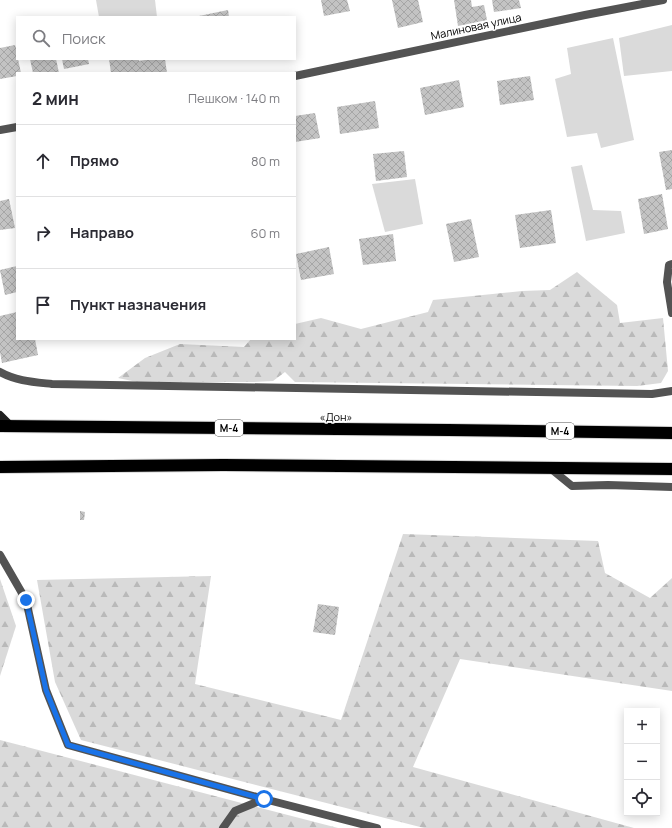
<!DOCTYPE html>
<html lang="ru">
<head>
<meta charset="utf-8">
<style>
	body { margin:0; font-family:Manrope,sans-serif; background:#f2f2f3; color:#2b2b33 }
	.controls { position:absolute; right:12px; bottom:12px; display:grid; overflow:hidden; border-radius:0px; box-shadow:0 2px 10px #0003 }
	.controls button { width:36px; height:36px; display:grid; place-items:center; padding:0; border:0; border-bottom:1px solid #e1e1e2; background:#fff; color:#2b2b33; font:20px sans-serif }
	.stop { position:absolute; width:12px; height:12px; margin:-9px; border:3px solid #1a73e8; border-radius:50%; background:#fff }
	.stop.end { background:#1a73e8; border-color:#fff; box-shadow:0 1px 4px #0008 }
	.list { margin:0; padding:0; list-style:none }
	h2 { display:flex; justify-content:space-between; align-items:center; height:52px; margin:0; padding:0 16px; font-size:17px }
	h2 small { font-size:13px; font-weight:400; color:#7c7c81 }
	.list li { display:grid; grid-template-columns:26px 1fr auto; gap:12px; align-items:center; box-sizing:border-box; height:72px; padding:0 16px; border-top:1px solid #e1e1e2 }
	.list b { display:block; font-size:15px; white-space:nowrap }
	.list em { font-size:13px; font-style:normal; color:#7c7c81 }
	.icon { flex:none; width:22px; height:22px; fill:none; stroke:currentColor; stroke-width:2; stroke-linecap:round; stroke-linejoin:round }
	.map { position:relative; flex:none; width:672px; height:828px; overflow:hidden }
	.search { position:absolute; background:#fff; box-shadow:0 2px 10px #0003; left:16px; top:16px; width:280px; height:44px; display:flex; align-items:center; gap:10px; box-sizing:border-box; padding:0 14px; border-radius:0px; color:#7c7c81; font-size:15px }
	.panel { position:absolute; background:#fff; box-shadow:0 2px 10px #0003; left:16px; top:72px; width:280px; height:268px; border-radius:0px }
	.map>svg:first-child { display:block }
	.forest { fill:url(#forest-firs) }
	.garden { fill:#dadada }
	.building { fill:url(#building-cross-hatch) }
	.lines { fill:none; stroke-linecap:round; stroke-linejoin:round }
	.highway-casing { stroke:#dbdbdb; stroke-width:14 }
	.lane { stroke:#535353; stroke-width:8 }
	.street { stroke:#535353; stroke-width:8 }
	.secondary { stroke:#202020; stroke-width:8 }
	.highway { stroke:#000; stroke-width:12 }
	.route { stroke:#1a73e8; stroke-width:5 }
	.labels { text-anchor:middle; dominant-baseline:central; stroke-width:3; stroke-linejoin:round; paint-order:stroke }
	.shield { fill:#fff; stroke:#4c4c4c; stroke-width:1 }
	.shield-label { font-size:10px; font-weight:bold; fill:#000 }
	.street-label { font-size:11px; fill:#000; stroke:#fff }
</style>
</head>
<body>
<div class="map">
<svg width="672" height="828" viewBox="0 0 672 828">
	<defs>
		<pattern id="forest-firs" width="22" height="20" patternUnits="userSpaceOnUse"><rect width="22" height="20" fill="#dadada"/><path d="M5 1l3.5 6h-7zM16 11l3.5 6h-7z" fill="#b9b9b9"/></pattern>
		<pattern id="building-cross-hatch" width="8" height="8" patternUnits="userSpaceOnUse"><rect width="8" height="8" fill="#c3c3c3"/><path d="M0 0l8 8M0 8l8-8" fill="none" stroke="#a6a6a6"/></pattern>
	</defs>
	<rect width="100%" height="100%" fill="#fff"/>
	<g class="forest">
		<polygon points="577,272 617,305 620,323 663,318 668,371 661,383 637,386 295,382 285,372 273,381 254,382 137,382 118,378 145,358 180,344 244,347 251,339 295,339 295,324 321,318 361,329 428,312 433,300 522,291 550,290"/>
		<polygon points="403,534 598,541 605,573 650,598 672,578 672,691 460,659 413,767 634,828 424,828 81,740 55,682 37,580 211,576 195,684 341,720"/>
		<polygon points="0,579 16,626 0,676"/>
		<polygon points="0,740 338,828 0,828"/>
	</g>
	<g class="garden">
		<polygon points="96,0 155,0 157,17 99,17"/>
		<polygon points="672,25 672,71 624,76 619,38"/>
		<polygon points="613,38 634,140 601,148 597,133 567,137 555,79 571,74 567,48"/>
		<polygon points="582,165 593,210 621,211 625,233 586,241 571,167"/>
		<polygon points="415,179 423,224 385,232 372,184"/>
	</g>
	<g class="building">
		<polygon points="321,0 347,0 350,11 324,16"/>
		<polygon points="392,0 418,0 423,22 398,28"/>
		<polygon points="454,0 471,0 472,7 484,5 487,20 458,26"/>
		<polygon points="492,0 519,0 521,8 494,12"/>
		<polygon points="228,10 229,17 199,17 199,16"/>
		<polygon points="15,45 17,52 17,59 18,59 21,73 17,73 17,76 0,79 0,48"/>
		<polygon points="30,59 56,59 59,73 33,73"/>
		<polygon points="62,59 88,59 89,64 64,69"/>
		<polygon points="109,59 139,59 139,61 151,59 165,59 167,73 111,73"/>
		<polygon points="530,76 534,100 500,105 497,81"/>
		<polygon points="459,80 464,107 425,115 420,88"/>
		<polygon points="375,101 379,128 340,134 337,107"/>
		<polygon points="315,113 320,138 295,142 295,116"/>
		<polygon points="672,150 672,189 666,190 659,152"/>
		<polygon points="404,151 407,177 376,181 373,154"/>
		<polygon points="662,194 668,229 644,234 638,199"/>
		<polygon points="9,199 15,228 0,230 0,201"/>
		<polygon points="551,210 556,243 520,248 515,215"/>
		<polygon points="471,219 479,257 454,262 446,224"/>
		<polygon points="393,234 396,261 363,265 359,239"/>
		<polygon points="329,247 334,274 301,280 296,254"/>
		<polygon points="17,266 17,292 5,295 0,270"/>
		<polygon points="17,312 17,339 35,339 38,355 2,363 0,352 0,316"/>
		<polygon points="80,511 85,512 84,520 80,520"/>
		<polygon points="318,604 339,607 335,635 313,632"/>
	</g>
	<g class="lines">
		<defs>
			<g id="highway">
				<polyline points="0,426 448,430 672,433"/>
				<polyline points="0,467 223,465 672,469"/>
			</g>
		</defs>
		<use href="#highway" class="highway-casing"/>
		<g class="lane">
			<polyline points="550,468 572,486 608,485 672,487"/>
			<polyline points="0,555 26,600 46,690 68,745 264,799"/>
		</g>
		<g class="street">
			<polyline points="295,76 585,15 663,0"/>
			<polyline points="0,130 17,127"/>
			<polyline points="672,264 669,265 667,282 672,313"/>
			<path d="M0,372C16,381 34,382 52,384L652,394L672,391"/>
			<polyline points="223,828 235,811 264,799 377,828"/>
		</g>
		<polyline class="secondary" points="0,415 11,426"/>
		<use href="#highway" class="highway"/>
	</g>
	<g class="lines">
		<polyline class="route" points="26,600 46,690 68,745 264,799"/>
	</g>
	<g class="labels">
		<g class="shield">
			<rect x="215" y="420" width="28" height="16" rx="3"/>
			<rect x="546" y="423" width="28" height="16" rx="3"/>
		</g>
		<g class="shield-label">
			<text x="229" y="428">М-4</text>
			<text x="560" y="431">М-4</text>
		</g>
		<g class="street-label">
			<text transform="translate(476 26) rotate(-12)">Малиновая улица</text>
			<text x="336" y="416">«Дон»</text>
		</g>
	</g>
</svg>
<div class="controls">
<button>+</button>
<button>−</button>
<button><svg class="icon" aria-label="locate" viewBox="0 0 24 24"><circle cx="12" cy="12" r="6"/><path d="M12 2v4M12 18v4M2 12h4M18 12h4"/></svg></button>
</div>
<div class="stop" style="left:264px;top:799px"></div>
<div class="stop end" style="left:26px;top:600px"></div>
<div class="search"><svg class="icon" aria-label="search" viewBox="0 0 24 24"><circle cx="10" cy="10" r="6"/><path d="M15 15l6 6"/></svg>Поиск</div>
<section class="panel">
<h2>2 мин<small>Пешком · 140 m</small></h2>
<ul class="list">
<li><svg class="icon" aria-label="ahead" viewBox="0 0 24 24"><path d="M12 20V5M6 11l6-6 6 6"/></svg><div><b>Прямо</b></div><em>80 m</em></li>
<li><svg class="icon" aria-label="right" viewBox="0 0 24 24"><path d="M7 20v-9h11M14 6l5 5-5 5"/></svg><div><b>Направо</b></div><em>60 m</em></li>
<li><svg class="icon" aria-label="arrive" viewBox="0 0 24 24"><path d="M6 21V4h12l-3 4 3 4H6"/></svg><div><b>Пункт назначения</b></div></li>
</ul>
</section>
</div>
</body>
</html>
